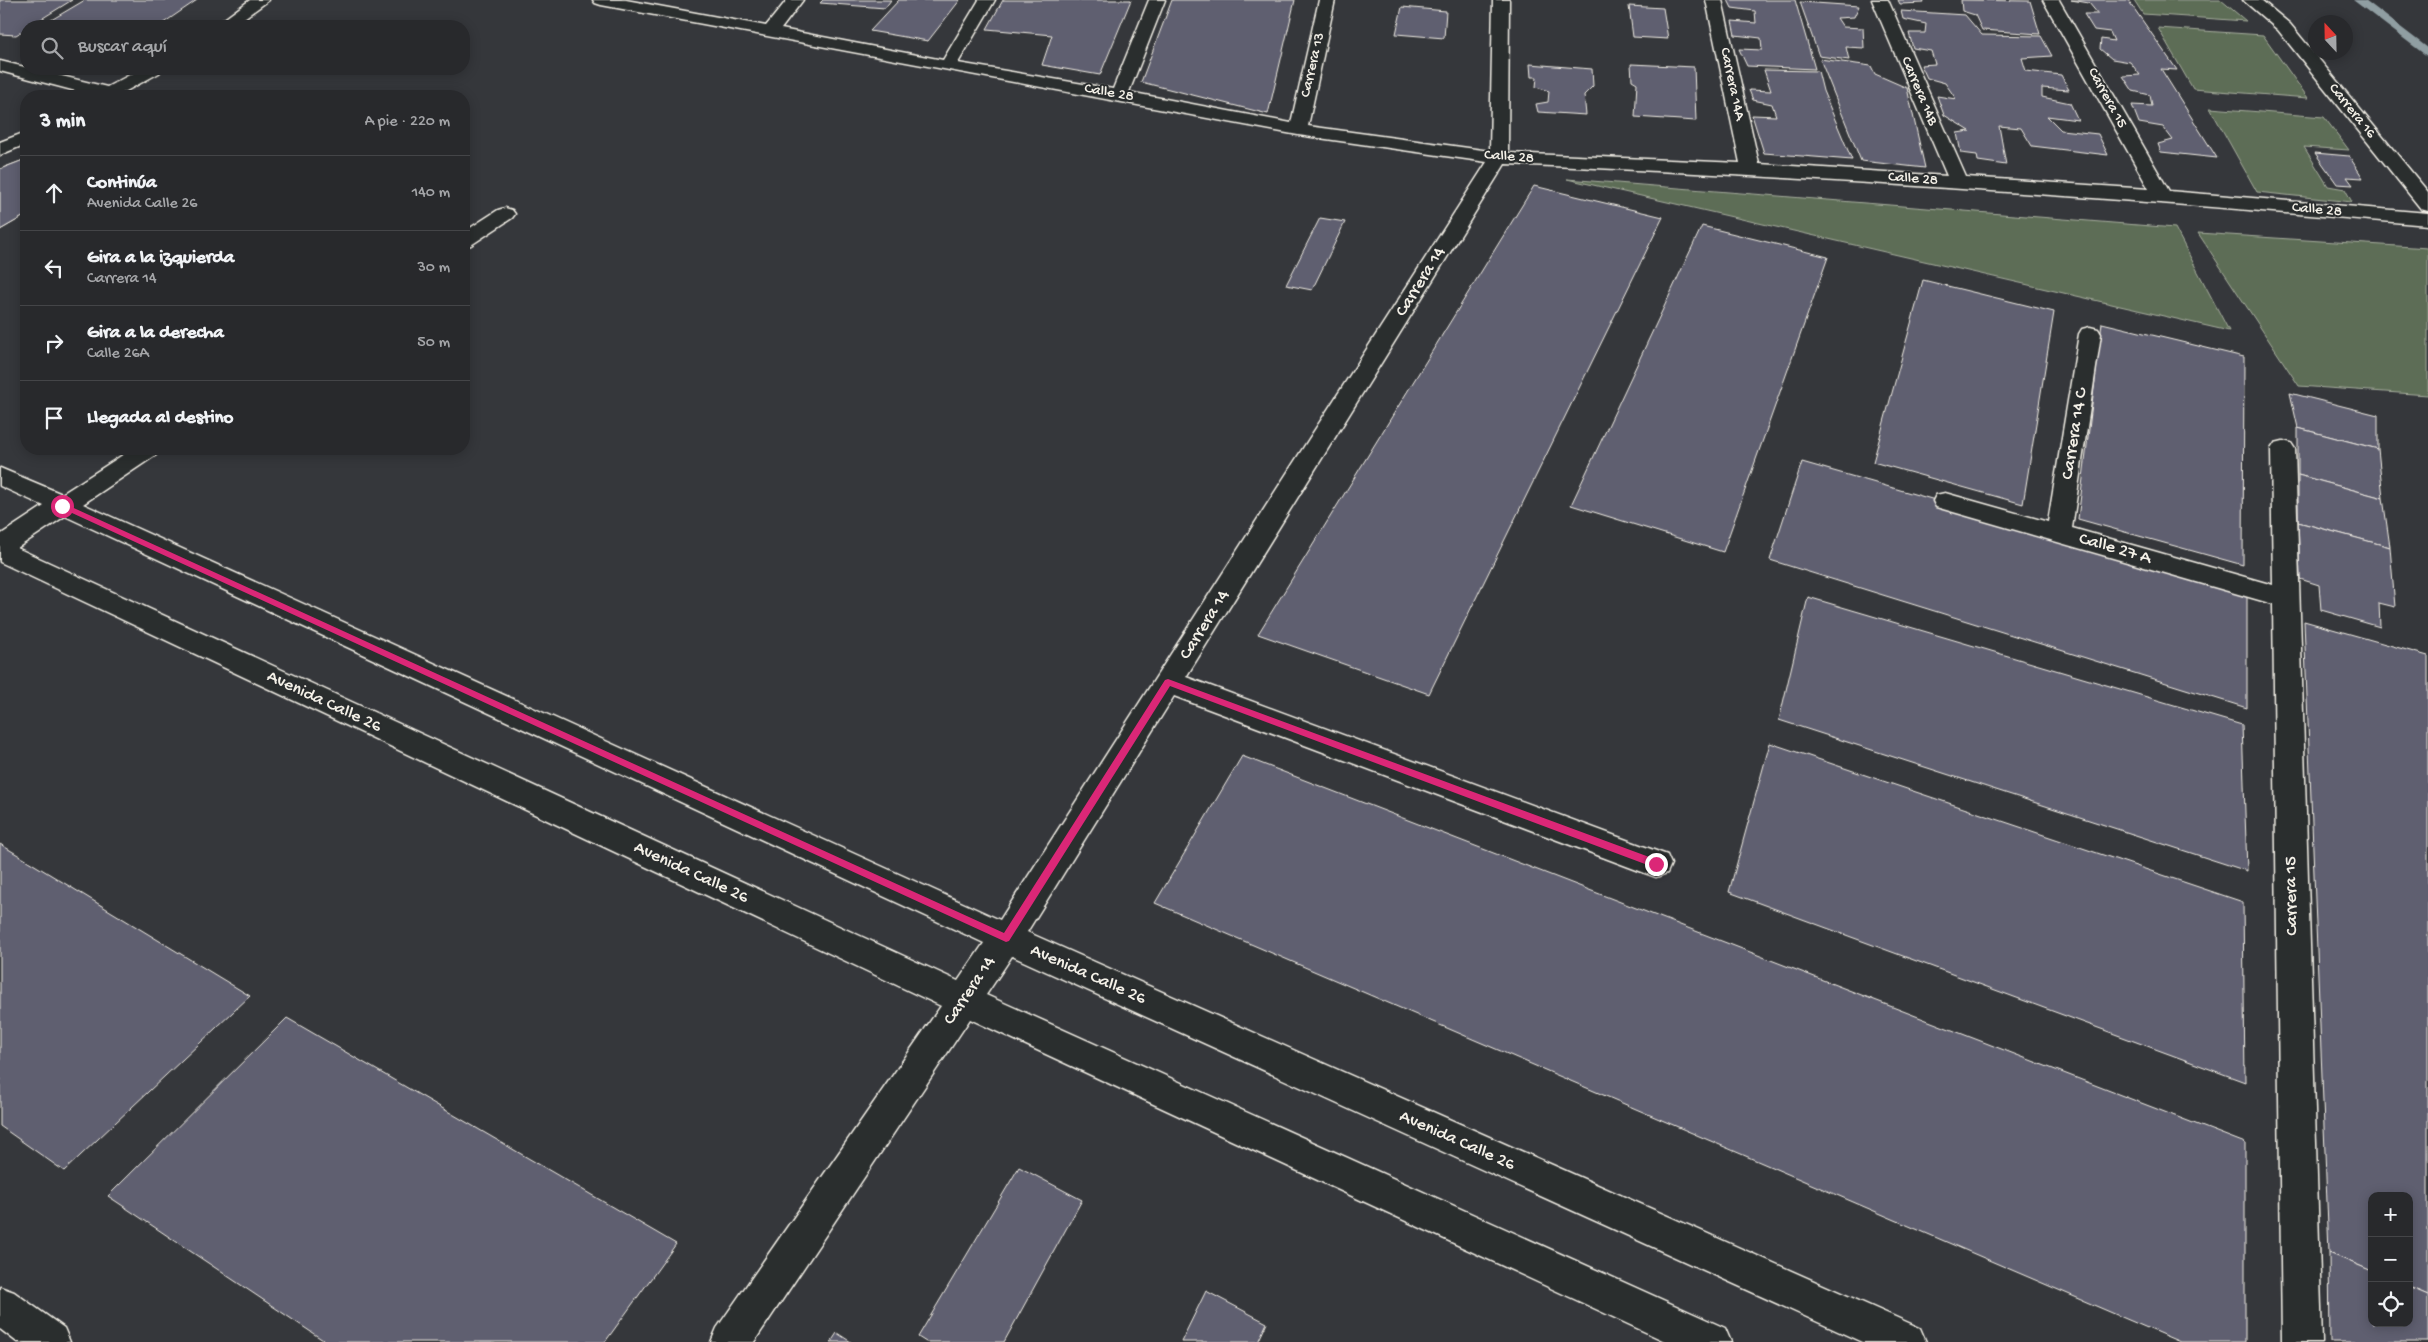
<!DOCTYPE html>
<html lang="es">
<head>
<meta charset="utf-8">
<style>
	body { margin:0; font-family:"Gochi Hand",sans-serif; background:#303134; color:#f1f3f6 }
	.controls { position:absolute; right:15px; bottom:15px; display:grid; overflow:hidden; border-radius:10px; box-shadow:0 2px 12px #0003 }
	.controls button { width:45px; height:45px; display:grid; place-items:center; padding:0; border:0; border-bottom:1px solid #444548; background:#28292c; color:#f1f3f6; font:25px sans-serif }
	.compass { position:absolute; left:2308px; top:15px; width:45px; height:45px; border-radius:50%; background:#28292c; box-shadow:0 2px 12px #0003; rotate:338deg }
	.stop { position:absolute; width:15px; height:15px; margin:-11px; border:4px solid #db2777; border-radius:50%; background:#fff }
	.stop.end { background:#db2777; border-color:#fff; box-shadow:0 1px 5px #0008 }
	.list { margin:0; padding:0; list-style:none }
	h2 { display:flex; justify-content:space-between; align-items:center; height:65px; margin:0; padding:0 20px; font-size:21px }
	h2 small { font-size:16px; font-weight:400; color:#a5a6a9 }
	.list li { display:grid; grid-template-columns:32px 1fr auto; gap:15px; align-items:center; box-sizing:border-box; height:75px; padding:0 20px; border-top:1px solid #444548 }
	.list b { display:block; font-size:19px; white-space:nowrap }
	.list p { margin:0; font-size:16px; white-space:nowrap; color:#a5a6a9 }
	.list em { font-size:16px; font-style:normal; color:#a5a6a9 }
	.icon { flex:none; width:28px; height:28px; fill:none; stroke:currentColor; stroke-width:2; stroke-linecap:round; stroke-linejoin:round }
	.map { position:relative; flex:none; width:2428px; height:1342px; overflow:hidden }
	.search { position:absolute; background:#28292c; box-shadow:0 2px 12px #0003; left:20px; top:20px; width:450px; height:55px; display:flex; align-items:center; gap:12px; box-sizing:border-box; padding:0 18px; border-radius:20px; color:#a5a6a9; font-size:19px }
	.panel { position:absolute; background:#28292c; box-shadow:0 2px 12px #0003; left:20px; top:90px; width:450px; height:365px; border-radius:20px }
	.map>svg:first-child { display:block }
	.green { fill:#5d6d56; stroke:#a8af9f }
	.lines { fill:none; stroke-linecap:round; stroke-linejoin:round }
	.stream { fill:#909ea2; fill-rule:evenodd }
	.building { fill:#5f5e70; stroke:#f4f1e8 }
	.minor-casing { stroke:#f4f1e8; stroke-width:3 }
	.minor { fill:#2a2d2e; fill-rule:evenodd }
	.route { fill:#db2777 }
	.labels { text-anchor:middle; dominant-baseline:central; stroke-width:4; stroke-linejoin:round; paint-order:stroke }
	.far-street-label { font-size:15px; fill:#f4f1e8; stroke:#2a2d2e }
	.street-label { font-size:18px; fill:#f4f1e8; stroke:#2a2d2e }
</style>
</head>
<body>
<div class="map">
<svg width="2428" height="1342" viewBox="0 0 2428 1342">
	<rect width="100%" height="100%" fill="#35373b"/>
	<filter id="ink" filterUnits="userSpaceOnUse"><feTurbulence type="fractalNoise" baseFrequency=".02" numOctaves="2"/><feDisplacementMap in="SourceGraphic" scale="10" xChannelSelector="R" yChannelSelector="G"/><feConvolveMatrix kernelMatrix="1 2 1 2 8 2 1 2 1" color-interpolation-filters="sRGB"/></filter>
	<g filter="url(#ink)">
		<g class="green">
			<polygon points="2134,0 2221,0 2246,21 2143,14"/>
			<polygon points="2158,28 2263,35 2308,98 2193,89"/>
			<polygon points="2210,108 2324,117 2349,150 2304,147 2328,186 2345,189 2352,202 2257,192"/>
			<polygon points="1567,179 2175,228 2229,331"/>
			<polygon points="2198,233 2428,248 2428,395 2299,386"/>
		</g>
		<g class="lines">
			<polygon class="stream" points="2353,0 2365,0 2428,48 2428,57"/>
		</g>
		<g class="building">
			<polygon points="0,0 72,0 30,26 26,26 26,29 16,35 0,34"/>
			<polygon points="85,0 197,0 159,26 41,26"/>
			<polygon points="823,0 891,0 885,8 820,3"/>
			<polygon points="899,0 960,0 928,41 870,31"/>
			<polygon points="1003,0 1131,0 1100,75 1042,65 1052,35 987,29"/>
			<polygon points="1172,0 1295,0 1268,114 1141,82"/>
			<polygon points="1728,0 1795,0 1815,69 1747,66 1739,49 1762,50 1761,38 1735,35 1732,21 1756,23 1755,11 1732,8"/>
			<polygon points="1898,0 1923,0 1924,3 1900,4"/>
			<polygon points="1961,0 2030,1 2040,34 1982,30 1975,15 1962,11"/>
			<polygon points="2071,0 2128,0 2177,70 2161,69 2217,158 2161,152 2158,144 2173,140 2163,127 2139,123 2132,105 2152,106 2150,95 2133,91 2123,76 2140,75 2130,62 2112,59 2100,49 2101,39 2114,41 2110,32 2094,30 2084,14 2098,14 2089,3"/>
			<polygon points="1800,2 1859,6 1854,17 1837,18 1843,27 1863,28 1864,48 1846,47 1849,60 1819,56"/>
			<polygon points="1629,6 1663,8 1668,39 1633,37"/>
			<polygon points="1402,7 1446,11 1444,38 1396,34"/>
			<polygon points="1901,11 1965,15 1982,35 2041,36 2052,56 2022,58 2026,71 2061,75 2069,90 2042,88 2042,97 2070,103 2078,120 2047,116 2061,130 2098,134 2108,155 2032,146 2021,128 1999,126 2006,165 1978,161 1977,155 1961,153 1957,133 1970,131 1944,115 1937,96 1956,99 1945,83 1927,78 1921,65 1935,64 1931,51 1913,48 1909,33 1925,33 1926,24 1903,19"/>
			<polygon points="1820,59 1871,66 1875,74 1907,88 1925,168 1861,161"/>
			<polygon points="1530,64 1592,69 1593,86 1584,95 1586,115 1538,112 1536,104 1548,102 1549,91 1536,87 1537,77 1531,77"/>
			<polygon points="1631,64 1694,67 1696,121 1635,117 1637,83 1632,80"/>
			<polygon points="1764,70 1818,71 1823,91 1852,160 1764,153 1752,115 1776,116 1772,104 1753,100 1749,90 1771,91"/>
			<polygon points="2315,153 2349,156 2363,178 2347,177 2353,185 2337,184"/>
			<polygon points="26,159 26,215 0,230 0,169"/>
			<polygon points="26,159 26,215 0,230 0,169"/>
			<polygon points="1534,186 1663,217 1429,694 1258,634"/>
			<polygon points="1320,218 1345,222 1312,290 1286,285"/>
			<polygon points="1702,226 1828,257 1723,552 1571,505"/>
			<polygon points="1923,280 2054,312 2023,504 1873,462"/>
			<polygon points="2102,323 2244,357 2243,565 2078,519"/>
			<polygon points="2290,393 2378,415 2378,449 2298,428"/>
			<polygon points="2298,428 2378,449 2383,498 2298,475"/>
			<polygon points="1802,462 2247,589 2247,708 1770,560"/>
			<polygon points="2298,475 2383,498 2390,547 2298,522"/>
			<polygon points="2298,522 2390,547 2395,607 2379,603 2380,627 2321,610 2319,585 2300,579"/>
			<polygon points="1808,597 2242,725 2247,871 1779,720"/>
			<polygon points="2304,621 2428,656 2428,1295 2409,1287 2409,1196 2372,1196 2372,1271 2329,1253"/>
			<polygon points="1770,743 2243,902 2245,1082 1729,892"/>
			<polygon points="1242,756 2245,1143 2245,1342 2180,1342 1155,903"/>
			<polygon points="0,844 250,996 64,1171 0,1126"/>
			<polygon points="287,1018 676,1244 605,1342 326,1342 108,1196"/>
			<polygon points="1019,1167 1082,1200 1004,1342 926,1342 918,1337"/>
			<polygon points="2329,1253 2372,1271 2372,1323 2409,1323 2409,1287 2428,1295 2428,1342 2330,1342"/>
			<polygon points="1206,1291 1267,1323 1258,1342 1181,1342"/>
			<polygon points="837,1333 851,1342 831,1342"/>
		</g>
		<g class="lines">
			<defs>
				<g id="minor">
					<polygon points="250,0 269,0 233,26 215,26"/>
					<path d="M593,0H626L766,26L787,0H803L781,29L943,60L979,0H995L958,63L1113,89L1149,0H1165L1129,92L1291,123L1319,0H1335L1308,126L1490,151L1493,0H1509L1508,153L1740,163L1706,0H1722L1759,164L1947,176L1872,0H1888L1966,177L2149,189L2043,0H2059L2169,191L2428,213V225C2120,198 1813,177 1505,164L1186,677L1667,855L1671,864L1667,873L1656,877L1645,873L1174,696L1027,932L1920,1328L1926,1342H1862L1012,956L986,995L1725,1328L1731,1342H1667L970,1019L754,1342H711L717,1328L941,1006L0,562V535L44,506L0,486V468L62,494L132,449H160L156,455L83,504L1000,920L1487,162L1298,135L601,5L595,3ZM65,516L984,943L958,981L17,548Z"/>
					<polygon points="2243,0 2261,0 2290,24 2428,192 2428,211 2421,209 2278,30"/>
					<polygon points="0,61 107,87 141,69 162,69 159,73 117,96 95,96 0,71"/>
					<polygon points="26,132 26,144 0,155 0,142"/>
					<polygon points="505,208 512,210 515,214 512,218 471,245 464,247 464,232 498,210"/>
					<polygon points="2090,327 2098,329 2101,334 2072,528 2273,585 2271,449 2275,443 2283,441 2291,443 2295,449 2322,1342 2282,1342 2273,604 1936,507 1933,501 1936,495 1945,493 2048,522 2079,334 2082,329"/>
					<polygon points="0,1287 14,1292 64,1328 70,1342 17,1342 0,1329"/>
				</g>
			</defs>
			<use href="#minor" class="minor-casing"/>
			<use href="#minor" class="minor"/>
		</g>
	</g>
	<polygon class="route" points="59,504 65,504 1004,933 1165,680 1168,679 1660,861 1661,864 1660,867 1653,867 1170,686 1009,941 1006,942 59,507"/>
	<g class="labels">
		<g class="far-street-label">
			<text transform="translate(1313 65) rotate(-77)">Carrera 13</text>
			<text transform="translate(1732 84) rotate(78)">Carrera 14A</text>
			<text transform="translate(1919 91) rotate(67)">Carrera 14B</text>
			<text transform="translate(1109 93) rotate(10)">Calle 28</text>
			<text transform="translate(2107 98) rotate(61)">Carrera 15</text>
			<text transform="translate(2352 111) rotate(51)">Carrera 16</text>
			<text transform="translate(1509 157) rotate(4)">Calle 28</text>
			<text transform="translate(1913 179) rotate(4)">Calle 28</text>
			<text transform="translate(2317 210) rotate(5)">Calle 28</text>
		</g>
		<g class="street-label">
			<text transform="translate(1421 282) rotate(-58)">Carrera 14</text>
			<text transform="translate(2075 434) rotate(-81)">Carrera 14 C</text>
			<text transform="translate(2115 549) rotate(16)">Calle 27 A</text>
			<text transform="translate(1205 625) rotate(-58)">Carrera 14</text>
			<text transform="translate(324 702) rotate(25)">Avenida Calle 26</text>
			<text transform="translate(691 873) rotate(25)">Avenida Calle 26</text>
			<text transform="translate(2292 896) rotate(-91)">Carrera 15</text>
			<text transform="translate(1088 975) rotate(24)">Avenida Calle 26</text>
			<text transform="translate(970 991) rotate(-56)">Carrera 14</text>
			<text transform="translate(1457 1141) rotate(24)">Avenida Calle 26</text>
		</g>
	</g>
</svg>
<div class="controls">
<button>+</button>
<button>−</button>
<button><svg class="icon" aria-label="locate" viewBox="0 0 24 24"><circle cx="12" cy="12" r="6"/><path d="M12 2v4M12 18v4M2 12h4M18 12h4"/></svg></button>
</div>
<svg class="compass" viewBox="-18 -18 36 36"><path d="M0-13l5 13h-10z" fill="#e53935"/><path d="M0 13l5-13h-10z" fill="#a5a6a9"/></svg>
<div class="stop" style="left:62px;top:506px"></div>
<div class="stop end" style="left:1656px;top:864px"></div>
<div class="search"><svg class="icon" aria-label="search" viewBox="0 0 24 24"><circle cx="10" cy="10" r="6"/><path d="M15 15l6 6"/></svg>Buscar aquí</div>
<section class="panel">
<h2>3 min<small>A pie · 220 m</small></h2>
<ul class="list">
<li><svg class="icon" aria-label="ahead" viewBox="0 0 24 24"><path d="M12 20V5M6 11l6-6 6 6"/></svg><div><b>Continúa</b><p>Avenida Calle 26</p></div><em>140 m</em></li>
<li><svg class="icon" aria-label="left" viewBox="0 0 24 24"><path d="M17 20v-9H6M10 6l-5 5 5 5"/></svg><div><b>Gira a la izquierda</b><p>Carrera 14</p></div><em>30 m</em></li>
<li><svg class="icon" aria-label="right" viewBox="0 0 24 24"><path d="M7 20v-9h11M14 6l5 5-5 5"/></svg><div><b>Gira a la derecha</b><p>Calle 26A</p></div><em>50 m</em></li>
<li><svg class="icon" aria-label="arrive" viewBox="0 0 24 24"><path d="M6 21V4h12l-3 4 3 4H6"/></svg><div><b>Llegada al destino</b></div></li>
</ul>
</section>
</div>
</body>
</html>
